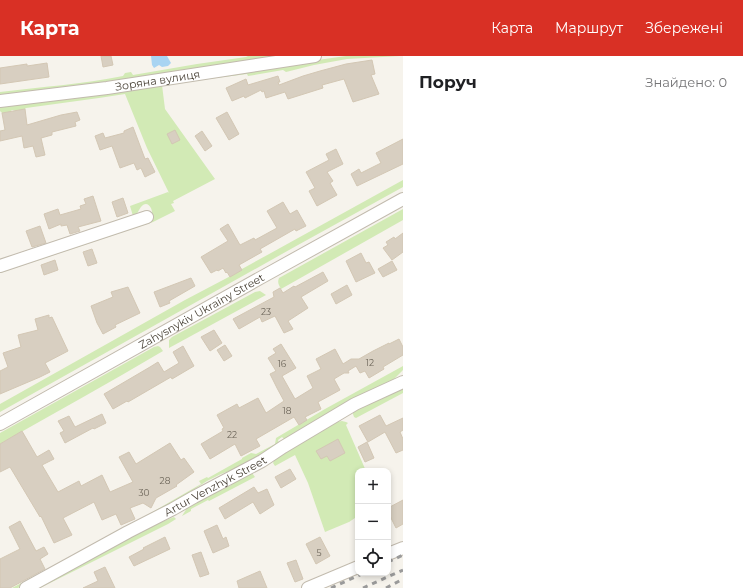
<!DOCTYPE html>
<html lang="uk">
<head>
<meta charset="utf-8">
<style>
	body { margin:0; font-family:Montserrat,sans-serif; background:#f2f2f2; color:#202124 }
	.controls { position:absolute; right:12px; bottom:12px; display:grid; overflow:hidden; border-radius:8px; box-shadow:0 2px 6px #0003 }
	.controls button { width:36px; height:36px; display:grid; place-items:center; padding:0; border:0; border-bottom:1px solid #e0e0e0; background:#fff; color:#202124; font:20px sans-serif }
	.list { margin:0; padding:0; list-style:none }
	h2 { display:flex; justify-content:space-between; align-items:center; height:52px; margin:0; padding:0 16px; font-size:17px }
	h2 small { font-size:13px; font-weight:400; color:#757577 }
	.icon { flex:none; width:22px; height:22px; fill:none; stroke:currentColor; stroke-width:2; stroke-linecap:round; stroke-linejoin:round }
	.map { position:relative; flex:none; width:403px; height:532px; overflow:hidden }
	header { display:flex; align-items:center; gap:24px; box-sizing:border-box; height:56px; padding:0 20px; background:#d93025; color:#fff }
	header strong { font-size:19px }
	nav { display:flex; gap:22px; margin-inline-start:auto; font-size:14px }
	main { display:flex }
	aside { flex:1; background:#fff }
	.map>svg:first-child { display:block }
	.green { fill:#d2eab5 }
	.water { fill:#a9d4f2 }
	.building { fill:#d8cfc1; stroke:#d3c7b4 }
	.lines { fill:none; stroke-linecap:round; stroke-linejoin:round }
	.minor-casing { stroke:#c2bbae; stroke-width:14 }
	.minor { stroke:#fff; stroke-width:12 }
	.rail { stroke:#9a9a9a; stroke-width:3; stroke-dasharray:5 5; stroke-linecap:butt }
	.labels { text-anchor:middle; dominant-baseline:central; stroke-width:3; stroke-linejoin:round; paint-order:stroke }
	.number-label { font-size:9px; fill:#6e675b }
	.street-label { font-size:11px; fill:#4b4439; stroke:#fff }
</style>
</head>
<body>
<header>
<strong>Карта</strong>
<nav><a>Карта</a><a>Маршрут</a><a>Збережені</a></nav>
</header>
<main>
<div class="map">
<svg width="403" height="532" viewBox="0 0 403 532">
	<rect width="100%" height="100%" fill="#f6f3ec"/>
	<g class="green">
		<path d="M248,0H283L124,26L0,41V36C41,31 83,28 123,20L125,17L131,16L133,19L197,8L246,1Z"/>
		<path d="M346,0H400L347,3L314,9L286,16L283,14L248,20L247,18L162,29L165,53L215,123L173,145L174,147L171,148L175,155L153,166L0,217V215L152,159C153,154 149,145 143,149C140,151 137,158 135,161L133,160L130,150L168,136L169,137L147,92L125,38L99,42L26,52L25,53L16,55L12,54L10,56L2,57L0,55V49Z"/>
		<polygon points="403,124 403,131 298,189 0,356 0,348 185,244 242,214 242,213"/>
		<path d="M403,153V164L281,233C279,229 277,227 279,222Z"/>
		<polygon points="260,235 266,239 169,292 169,284 172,281 255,236"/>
		<path d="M158,290L160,291L163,295C109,327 54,357 0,388V377L154,291Z"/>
		<polygon points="403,310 403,314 394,323 373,336 348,345 337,353 285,384 282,381 278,384 279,387 278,390 232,414 221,418 207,425 193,434 186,441 18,532 12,532 130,469 201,428 199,425 207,421 208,422 242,403 242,402 251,397 256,398 275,388 276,382 325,353"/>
		<polygon points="403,329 403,337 356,362 354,361 353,358 353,355"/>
		<polygon points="342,365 346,366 348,367 346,369 366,415 358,415 358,460 349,466 325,476 308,427 295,399 275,410 273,407 275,403 336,366"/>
		<polygon points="249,417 252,417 255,421 209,445 208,444 191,453 191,455 182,460 187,452 199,444 230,430 239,423"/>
		<polygon points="174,461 176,463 168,468 40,532 34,532 142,474"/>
	</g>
	<polygon class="water" points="151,0 167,0 171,7 168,10 162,11 159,9 154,12 152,9"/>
	<g class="building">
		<polygon points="101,0 111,0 113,9 103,11"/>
		<polygon points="372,4 375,18 371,19 379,38 353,46 344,23 322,29 323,32 288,43 285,36 266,42 264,35 262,36 261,34 245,42 244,40 232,45 226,32 246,23 248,29 278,20 280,26 278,26 279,29 303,20 320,15 346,8"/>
		<polygon points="47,7 49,21 0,28 0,12 27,8 27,10"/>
		<polygon points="25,53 27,69 61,59 77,56 80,64 75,66 76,70 52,76 52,79 41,82 45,99 36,101 33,90 24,92 22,80 0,85 0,75 5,74 2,57"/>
		<polygon points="227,56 239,78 229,84 216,62"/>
		<polygon points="133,71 145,103 148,102 155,116 145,121 141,112 137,114 134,107 120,112 112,90 100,94 95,80 103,77 105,82 124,77 124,75"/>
		<polygon points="175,74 180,84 172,88 167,78"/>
		<polygon points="202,75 212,90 205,95 195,80"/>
		<polygon points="403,83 403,108 357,130 351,118 359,113 361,117 381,107 376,97"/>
		<polygon points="336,93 343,108 327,116 333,125 330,127 337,139 317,150 309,135 315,132 306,116 329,104 326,98"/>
		<polygon points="93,140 101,165 78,171 80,175 70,178 67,169 61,170 61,168 49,173 44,158 58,153 60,159 81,153 80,150 86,148 84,143"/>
		<polygon points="123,142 128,157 117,161 112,146"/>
		<polygon points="283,146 290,158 297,154 306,170 296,175 295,173 260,193 262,196 239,209 242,214 230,221 227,216 226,217 223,212 218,215 217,214 211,217 201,201 228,185 220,173 228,168 240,189 254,182 255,184 277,172 267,155"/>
		<polygon points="40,170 46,187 32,191 26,175"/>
		<polygon points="403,177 403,196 392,204 383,192 388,189 386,186 394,181 395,183"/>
		<polygon points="92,193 97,207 88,210 83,196"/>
		<polygon points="361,197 366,207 369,206 375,217 356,226 346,205"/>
		<polygon points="55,204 58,214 44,219 41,209"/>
		<polygon points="392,205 397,214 383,221 378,213"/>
		<polygon points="323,216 328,225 301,241 308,252 288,265 293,273 284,277 275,260 262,266 260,261 239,273 233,263 274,241 273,236 280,232 283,237 294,230 295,231"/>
		<polygon points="191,222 195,230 169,245 170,247 160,251 154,236"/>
		<polygon points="347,229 352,239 336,248 331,238"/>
		<polygon points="128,231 140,257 115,269 116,271 103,278 97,267 91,250 113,241 111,236"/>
		<polygon points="49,259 49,262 52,261 68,295 45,307 50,316 40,321 0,338 0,315 8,311 3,297 21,291 18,279 38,274 35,263"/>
		<polygon points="214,274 222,287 210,295 201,281"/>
		<polygon points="399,283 403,291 403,299 383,311 384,313 369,322 365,315 360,317 356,310 348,315 349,317 344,317 334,323 340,334 318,346 321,353 305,361 307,364 299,369 294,361 256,383 260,390 241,400 235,388 210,403 201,388 223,375 222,373 224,372 217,359 237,348 239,352 258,342 266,357 284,345 277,332 270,318 276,315 268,302 276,297 273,293 281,288 296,312 282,320 295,343 313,332 307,320 321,313 316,303 335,293 343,308 351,303 359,303 373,295 389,287 389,288"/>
		<polygon points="225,289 232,300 224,305 217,294"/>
		<polygon points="183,290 194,310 172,323 171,321 128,346 127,345 113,353 104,338 150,311 158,306 164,316 179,307 173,296"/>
		<polygon points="102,358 106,367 94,373 93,372 65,387 60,377 64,375 58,365 69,360 75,371"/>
		<polygon points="380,359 386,370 403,362 403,374 400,376 403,383 403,394 396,397 385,376 368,386 359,370"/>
		<polygon points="22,375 37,401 49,394 54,403 42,409 58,436 79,425 81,430 102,419 110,436 133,426 119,401 129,396 136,408 170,387 181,404 184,402 194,416 176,429 177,430 156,442 151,452 143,447 130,452 135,463 121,469 116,458 102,464 94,446 63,462 72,479 54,487 41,460 40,461 10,411 0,416 0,388"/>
		<polygon points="338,383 345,397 330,405 327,400 321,403 316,395"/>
		<polygon points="367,386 374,402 365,406 358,391"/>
		<polygon points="290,413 296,423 281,432 275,421"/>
		<polygon points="254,431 258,437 267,433 274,449 260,458 253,446 225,463 219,452"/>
		<polygon points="403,444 403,468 396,472 388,456 388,452"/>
		<polygon points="20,465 36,495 44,491 48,498 40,503 45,513 10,532 0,532 0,503 20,493 9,471"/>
		<polygon points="217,469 223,483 226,481 229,490 213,497 204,475"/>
		<polygon points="165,481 170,493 134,510 129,501 144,493 143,492"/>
		<polygon points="320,481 330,500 316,508 306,488"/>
		<polygon points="201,496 209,518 200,521 192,499"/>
		<polygon points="296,504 303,523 295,526 287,507"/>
		<polygon points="105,511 115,532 83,532 98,525 94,516"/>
		<polygon points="260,515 267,532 239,532 237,525"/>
	</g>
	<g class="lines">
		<defs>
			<g id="minor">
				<path id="s1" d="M0,45L107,32L315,0"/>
				<polyline points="0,210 147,161"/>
				<path id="s2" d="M0,368L262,221L403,143"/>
				<polyline points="388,498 403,492"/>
				<path id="s3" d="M26,532L128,476L173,453L194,441L262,405L283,391L355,348L403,326"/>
				<polyline points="308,532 358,511"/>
			</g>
		</defs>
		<use href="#minor" class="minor-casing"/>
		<use href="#minor" class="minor"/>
		<g class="rail">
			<polyline points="388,506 403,499"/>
			<polyline points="331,532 364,517"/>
			<polyline points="363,532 403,514"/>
			<polyline points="386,532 403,523"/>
		</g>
	</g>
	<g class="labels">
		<g class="number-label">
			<text x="266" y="255">23</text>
			<text x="370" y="306">12</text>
			<text x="282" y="307">16</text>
			<text x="287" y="354">18</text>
			<text x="232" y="378">22</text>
			<text x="165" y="424">28</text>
			<text x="144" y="436">30</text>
			<text x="319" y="496">5</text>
		</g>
		<g class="street-label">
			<text stroke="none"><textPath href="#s1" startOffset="159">Зоряна вулиця</textPath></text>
			<text stroke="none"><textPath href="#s2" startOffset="231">Zahysnykiv Ukrainy Street</textPath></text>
			<text stroke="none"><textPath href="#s3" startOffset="215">Artur Venzhyk Street</textPath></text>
		</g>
	</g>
</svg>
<div class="controls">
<button>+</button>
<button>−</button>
<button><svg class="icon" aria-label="locate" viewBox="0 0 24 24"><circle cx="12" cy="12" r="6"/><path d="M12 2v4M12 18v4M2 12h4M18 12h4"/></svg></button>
</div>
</div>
<aside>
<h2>Поруч<small>Знайдено: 0</small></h2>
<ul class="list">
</ul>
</aside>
</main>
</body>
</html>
